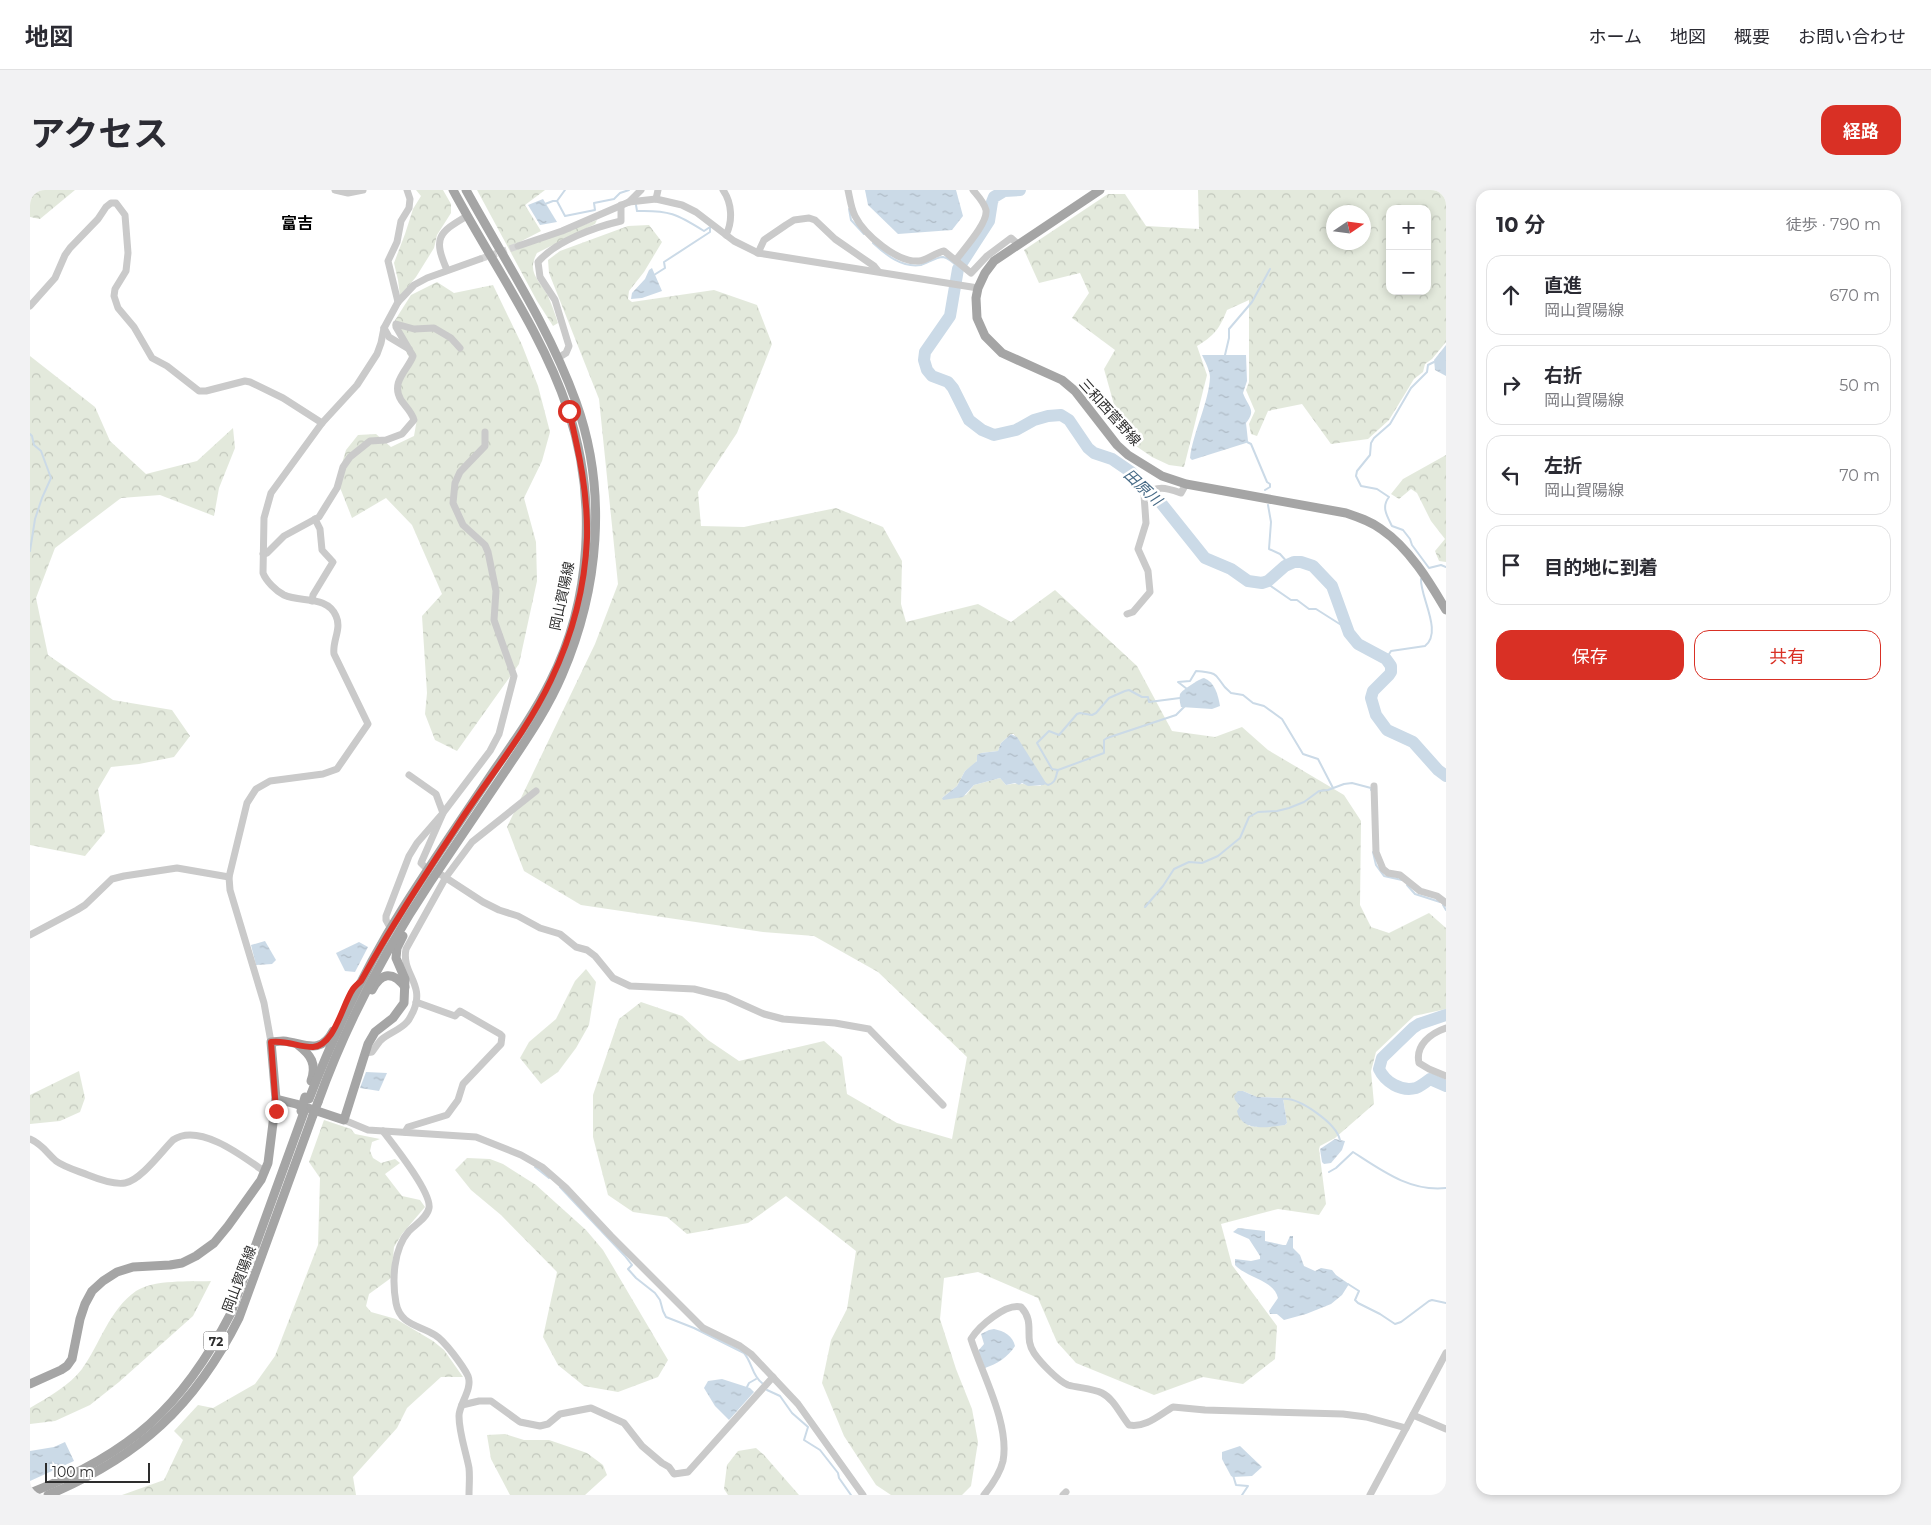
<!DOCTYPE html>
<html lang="ja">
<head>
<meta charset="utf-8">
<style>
	body { margin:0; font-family:Montserrat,"Noto Sans JP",sans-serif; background:#f2f2f3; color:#2b2b33 }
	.controls { position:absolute; right:15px; top:15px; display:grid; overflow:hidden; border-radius:10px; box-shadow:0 2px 8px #0003 }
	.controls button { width:45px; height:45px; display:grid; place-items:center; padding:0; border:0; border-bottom:1px solid #e1e1e2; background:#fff; color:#2b2b33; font:25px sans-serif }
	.compass { position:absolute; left:1296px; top:15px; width:45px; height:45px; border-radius:50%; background:#fff; box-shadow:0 2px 8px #0003; rotate:77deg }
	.scale { position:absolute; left:15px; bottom:12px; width:105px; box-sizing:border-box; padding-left:5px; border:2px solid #2d2d2d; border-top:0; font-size:14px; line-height:18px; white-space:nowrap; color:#2d2d2d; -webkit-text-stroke:4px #fff; paint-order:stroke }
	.stop { position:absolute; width:15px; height:15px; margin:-11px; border:4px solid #d93025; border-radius:50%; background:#fff }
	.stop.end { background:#d93025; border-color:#fff; box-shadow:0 1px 5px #0008 }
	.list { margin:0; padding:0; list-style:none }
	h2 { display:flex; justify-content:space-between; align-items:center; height:65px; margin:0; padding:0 20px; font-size:21px }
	h2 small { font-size:16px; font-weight:400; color:#7c7c81 }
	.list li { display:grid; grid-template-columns:32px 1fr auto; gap:15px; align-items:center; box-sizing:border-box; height:80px; margin:0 10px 10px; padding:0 10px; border:1px solid #e1e1e2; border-radius:15px }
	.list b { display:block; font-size:19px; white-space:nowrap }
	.list p { margin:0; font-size:16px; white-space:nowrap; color:#7c7c81 }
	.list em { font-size:16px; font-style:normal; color:#7c7c81 }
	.actions { display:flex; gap:10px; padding:15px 20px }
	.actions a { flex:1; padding:11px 0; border:1px solid #d93025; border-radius:15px; text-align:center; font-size:18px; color:#d93025 }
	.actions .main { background:#d93025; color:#fff }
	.icon { flex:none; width:28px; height:28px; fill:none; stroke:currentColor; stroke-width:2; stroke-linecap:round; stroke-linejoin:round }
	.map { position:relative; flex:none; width:1416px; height:1305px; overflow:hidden; border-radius:15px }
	header { display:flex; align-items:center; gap:30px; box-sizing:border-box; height:70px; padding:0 25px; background:#fff; border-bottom:1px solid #e1e1e2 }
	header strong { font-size:24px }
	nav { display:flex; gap:28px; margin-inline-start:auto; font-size:18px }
	.intro { display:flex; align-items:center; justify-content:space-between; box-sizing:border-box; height:120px; padding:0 30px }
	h1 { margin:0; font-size:35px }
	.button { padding:12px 22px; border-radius:15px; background:#d93025; color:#fff; font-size:18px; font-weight:700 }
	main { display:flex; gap:30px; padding:0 30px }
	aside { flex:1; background:#fff; border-radius:15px; box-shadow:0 2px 8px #0003 }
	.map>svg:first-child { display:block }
	.forest { fill:url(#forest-crowns); fill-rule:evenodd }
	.water { fill:url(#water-ripples) }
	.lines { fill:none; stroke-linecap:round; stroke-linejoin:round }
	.stream { stroke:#cbdae7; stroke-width:2 }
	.river { stroke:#cbdae7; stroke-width:12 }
	.minor-tunnel { stroke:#d5d5d5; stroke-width:7; stroke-dasharray:7 3.5; stroke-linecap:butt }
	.minor { stroke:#cacaca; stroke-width:7 }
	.major { stroke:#a5a5a5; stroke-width:9 }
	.major-bridge { stroke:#a5a5a5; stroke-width:9 }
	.route { stroke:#d93025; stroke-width:6 }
	.labels { text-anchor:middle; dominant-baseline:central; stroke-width:5; stroke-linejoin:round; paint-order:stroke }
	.shield { fill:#fff; stroke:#6c6c6c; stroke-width:1 }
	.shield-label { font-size:12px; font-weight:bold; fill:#2d2d2d }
	.street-label { font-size:14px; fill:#2d2d2d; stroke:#fff }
	.water-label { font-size:15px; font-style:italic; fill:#456985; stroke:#fff }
	.quarter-label { font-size:16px; font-weight:bold; fill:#000; stroke:#fff }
</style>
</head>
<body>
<header>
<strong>地図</strong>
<nav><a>ホーム</a><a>地図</a><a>概要</a><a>お問い合わせ</a></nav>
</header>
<div class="intro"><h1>アクセス</h1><a class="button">経路</a></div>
<main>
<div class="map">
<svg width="1416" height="1305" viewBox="0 0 1416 1305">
	<defs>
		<pattern id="forest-crowns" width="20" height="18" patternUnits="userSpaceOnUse" patternTransform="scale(1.25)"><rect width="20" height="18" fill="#e3e9dc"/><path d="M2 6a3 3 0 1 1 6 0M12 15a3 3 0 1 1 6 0" fill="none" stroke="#c3c8bd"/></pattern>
		<pattern id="water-ripples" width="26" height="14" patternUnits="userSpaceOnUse" patternTransform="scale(1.25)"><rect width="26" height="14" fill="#cbdae7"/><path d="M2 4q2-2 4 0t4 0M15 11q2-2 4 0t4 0" fill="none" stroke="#afbbc6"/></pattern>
	</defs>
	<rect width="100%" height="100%" fill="#fff"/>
	<g class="forest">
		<polygon points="0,0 45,0 10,29 0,27"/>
		<polygon points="386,0 413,0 421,14 421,23 407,45 404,58 386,87 370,106 368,90 364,73 375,44 383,19 391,6"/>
		<path d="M447,0H515L495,15L511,41L486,54L488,59L567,30L565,34L507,63C496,83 510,90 518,106C522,115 525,124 528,133L523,136L507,111Z"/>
		<path d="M1168,0H1416V152L1402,169L1395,174L1393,182L1384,189L1359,230L1338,249L1301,254L1272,214L1238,221L1227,246L1221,244L1219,234L1225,221L1216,200L1219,192V110L1197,120C1190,138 1184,146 1167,156L1177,185L1154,277L1139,275L1122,267L1106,256L1092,243L1074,179L1085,160L1042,128L1059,103L1050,83L1009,93L994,60L1078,4H1095L1116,36L1169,39ZM1360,19H1397V101H1360ZM1304,22H1334V52H1304Z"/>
		<path d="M619,35L632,52L614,82L599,101L598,109L602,112L684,100L727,115L742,154L707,243L668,302L671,336L714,337L806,318L853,337L872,371L871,414L876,432L948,414L981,432L1025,400L1107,476L1142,541L1185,547L1212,537L1238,560L1314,605L1331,631L1330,715L1341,737L1359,743L1399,723L1416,738V819L1384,826L1346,862L1341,881L1344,914L1305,948L1290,956L1289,959L1296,1014L1289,1025L1248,1019L1191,1034L1202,1075L1247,1136L1245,1169L1213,1194L1173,1187L1124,1205L1046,1173L1027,1152L1008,1108L948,1082L914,1088L910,1129L926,1179L942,1219L948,1252L941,1296L932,1305H861L846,1295L814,1246L792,1193L801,1150L817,1119L826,1061L756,1006L718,1033L657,1044L637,1027L603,1022L578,1005L563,947V905L589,829L611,812L652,826L678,850L709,871L794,851L812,867L817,904L867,933L922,949L937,867L848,782L784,746L733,742L551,715L494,681L477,637L565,454L588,394L569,209L519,83L518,70L530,61L598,36ZM981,544H984L1011,596C998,595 989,592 976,595L970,588L944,595L936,605L912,608L927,596L935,581L945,574L951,563L968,561L971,553ZM1213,901L1227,907L1253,908L1257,933L1255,935L1231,937L1219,936L1209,918Z"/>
		<path d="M407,92L424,103L463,95L492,155L508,196L520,242L512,271L494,308L506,352L507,391L489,474L427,561L405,550L395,524L397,503L392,426L412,404L382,335L356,308L322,328L307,290L316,260L328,245L346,244L361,257L384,246L387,229C365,203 368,200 380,169L362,135L381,105Z"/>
		<polygon points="0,166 65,217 80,251 116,284 167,271 203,238 205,258 189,298 184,326 130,305 91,308 25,358 6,408 18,465 83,510 142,520 160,546 144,567 109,574 81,577 68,599 75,642 55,666 0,655"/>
		<polygon points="1416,265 1416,372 1409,371 1405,361 1415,349 1401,331 1387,303 1381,299 1369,309 1361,304 1373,289"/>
		<polygon points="556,779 566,792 559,835 546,858 528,882 511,894 490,868 499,852 526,829 545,791"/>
		<polygon points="49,881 55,908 50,922 30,931 0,934 0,905"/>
		<polygon points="294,930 321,939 325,944 350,949 342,952 340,961 343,968 351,973 365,969 370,973 355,984 372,1006 390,1010 395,1017 372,1044 364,1057 361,1088 339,1104 336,1116 341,1122 366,1129 403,1151 414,1160 433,1187 411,1187 377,1218 367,1238 323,1287 326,1305 92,1305 134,1290 153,1250 144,1241 168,1215 183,1218 225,1194 245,1166 288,1055 290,988 279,972"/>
		<polygon points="437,968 460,969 473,974 506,995 556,1040 573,1060 638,1170 628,1187 588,1202 554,1196 528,1175 513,1147 527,1082 471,1025 441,1000 425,980"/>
		<path d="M181,1091L163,1126L89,1192L60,1215L25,1231L0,1234V1218C17,1208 40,1195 52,1179C70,1154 79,1120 106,1101C125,1089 159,1092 181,1091Z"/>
		<polygon points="475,1244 494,1250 519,1250 557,1263 573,1275 577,1285 555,1305 480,1305 461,1269 457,1245"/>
		<polygon points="726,1258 734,1265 769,1305 698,1305 694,1299 697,1275 708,1261"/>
	</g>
	<g class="water">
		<polygon points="835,0 926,0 933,26 922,40 868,44 838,15"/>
		<polygon points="513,9 527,32 510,35 498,15"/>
		<polygon points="622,78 632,101 612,108 601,109 602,103 615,89 619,80"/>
		<polygon points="1416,155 1416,186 1405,180 1404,170"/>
		<path d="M1172,165H1216L1217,191L1213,203C1218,217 1227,220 1216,233L1218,251L1216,253L1162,270L1160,268C1163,242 1179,212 1180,187C1180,181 1175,171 1172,165Z"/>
		<path d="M1174,488C1185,492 1188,505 1190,516L1182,519L1151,517C1150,513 1149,508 1150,504C1152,500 1169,489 1174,488Z"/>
		<polygon points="981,544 987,547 1016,593 1014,595 998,596 992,593 989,595 985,593 976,595 970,588 944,595 933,607 913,610 912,608 927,596 935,581 947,571 947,565 951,563 968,561 971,553"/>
		<polygon points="235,751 246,770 242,774 226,775 221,755"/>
		<polygon points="329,752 338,757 325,782 315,781 306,763"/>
		<polygon points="336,882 357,883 349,901 330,898"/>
		<path d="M1208,901H1213L1227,907L1253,908L1257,933L1255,935C1238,937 1212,943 1207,921L1210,916L1205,910L1204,906Z"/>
		<polygon points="1305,949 1315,951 1312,960 1301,973 1294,974 1292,972 1290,959"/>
		<path d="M1208,1038L1235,1041V1051L1253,1055H1256L1260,1046H1263V1058L1270,1065L1274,1076L1285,1081L1291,1078L1302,1080L1306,1085L1319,1094L1312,1105L1301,1114L1276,1124L1254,1130L1247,1124H1240L1239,1121L1248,1108C1244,1090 1217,1088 1205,1075V1069L1221,1071L1230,1069V1066L1219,1049L1203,1042Z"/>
		<path d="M964,1139C974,1141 983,1146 985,1156C978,1167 967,1174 955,1178L948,1161L954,1154L951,1144L959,1140Z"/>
		<polygon points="692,1189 720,1198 724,1202 699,1230 685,1216 674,1198 678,1191"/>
		<polygon points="35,1252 44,1271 0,1291 0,1261 24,1257"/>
		<polygon points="1210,1256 1232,1277 1222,1286 1203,1287 1201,1286 1192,1269 1192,1262"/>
	</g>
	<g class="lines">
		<g class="stream">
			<polyline points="527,11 535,0"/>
			<polyline points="515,14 523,11 527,11 535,26 565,20 564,13 584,9 590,3 599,0"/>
			<path d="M606,15L607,21C639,20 647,24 674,41L680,37V42L634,72L635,78L624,85"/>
			<polyline points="819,19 821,30 834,44"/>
			<path d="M843,53C856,65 872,78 891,75C898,73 906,67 913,67C919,68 925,74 929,78"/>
			<polyline points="1195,165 1199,148 1199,139 1222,112 1240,79"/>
			<path d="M1404,172L1398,175L1397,182L1381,198L1360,234L1344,248L1341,253L1340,265L1327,281L1326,286L1331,296L1347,299L1359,307C1351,317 1357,326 1362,336L1373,340L1380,349L1382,355L1399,378L1411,375L1416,377"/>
			<polyline points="0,244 2,246 4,255 11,261 21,288 12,308 5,329 0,361"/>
			<polyline points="1217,252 1221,254 1237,292 1240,294 1240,297 1235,300"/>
			<polyline points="1238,315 1241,332 1239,359 1250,364 1259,374"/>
			<polyline points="1235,392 1261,410 1267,410 1279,419 1286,419 1316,438"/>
			<path d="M1356,469L1361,461L1395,456C1413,442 1390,407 1391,389"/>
			<path d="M1157,499L1148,492L1160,491L1166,481C1196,483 1182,488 1201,503L1213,505L1223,513L1234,516L1252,529L1273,564L1288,569L1303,598"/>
			<polyline points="1028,580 1022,579 1007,553 1019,541 1029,545 1047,524 1050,523 1062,525 1066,523 1079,508 1095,501 1099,500 1112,507 1118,507 1119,512 1150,508"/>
			<path d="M1013,592L1018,595C1027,592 1025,587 1028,580L1074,563V550L1077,548L1146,525L1155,516"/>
			<polyline points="1343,662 1346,675 1354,686 1372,690"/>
			<polyline points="1377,695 1385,704 1410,712"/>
			<polyline points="1413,715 1416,720"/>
			<polyline points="1115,717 1133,696 1144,679 1159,672 1172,673 1188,666 1210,648 1219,627 1228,622 1247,621 1259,618 1274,612 1289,601 1298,600 1314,594 1322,593 1341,598 1341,600"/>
			<path d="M1252,909C1269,907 1306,933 1310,950"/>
			<polyline points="505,977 519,988"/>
			<path d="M1299,982L1306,978L1323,962C1351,980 1380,1002 1416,998"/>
			<path d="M530,997L595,1066L602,1075L598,1079L606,1088L625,1103L630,1110L633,1121L636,1127L664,1138L714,1163C722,1172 722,1186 732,1193"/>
			<polyline points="1318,1094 1329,1101 1325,1110 1328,1113 1350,1124 1365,1134 1371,1132 1399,1111 1402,1110 1416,1113"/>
			<polyline points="717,1197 719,1193 726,1189"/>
			<polyline points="737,1200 750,1206 762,1223 778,1237 774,1250 790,1260 808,1283 809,1288 821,1305"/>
			<polyline points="1203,1285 1206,1295 1218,1296 1212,1305"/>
		</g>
		<g class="river">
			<polyline points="990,0 974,1 964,7 962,12 959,31 928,79 920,126 895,162 894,170 897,180 902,186 918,192 923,198 939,230 952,240 964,245 986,240 1004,230 1018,226 1031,225 1039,230 1058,258 1064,263 1082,269 1101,282 1122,306 1131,313 1175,368 1201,379 1218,391 1232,393 1238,391 1255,376 1264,372 1271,372 1283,376 1302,396 1319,443 1328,454 1356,469 1361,476 1361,482 1359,485 1343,501 1341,508 1346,525 1357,540 1383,552 1408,580 1416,586"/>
			<path d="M1416,825L1389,834L1383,838L1352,868L1349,879C1355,892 1371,902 1386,898C1391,896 1396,892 1400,889L1416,896"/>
		</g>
		<polyline class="minor-tunnel" points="450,69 488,56"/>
		<g class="minor">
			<polyline points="305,0 318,3 333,0"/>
			<path d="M693,0C702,13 703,31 696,45"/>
			<path d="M818,0C820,9 821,18 825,26C834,44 867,73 889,71C897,70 905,63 914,61L941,83L957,66L981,48L988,54"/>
			<polyline points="626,9 628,0"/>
			<polyline points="599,12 611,0"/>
			<polyline points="488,56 532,41 599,12 626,9 652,15 666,22 704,51 728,63 948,98"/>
			<polyline points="728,63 734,50 756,35 764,30 779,28 785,30 805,49 844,76 848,81"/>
			<path d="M926,70C934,59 958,33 956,20C954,12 948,6 943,0"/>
			<path d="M417,80C403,48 408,43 437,26"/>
			<polyline points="368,112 358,71 367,52 371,31 379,18 380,9 377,0"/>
			<polyline points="0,116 25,88 35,65 40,58 68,29 76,17 81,13 86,13 95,25 98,63 96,81 85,99 84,106 88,118 104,137 122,168 137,176 169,201 176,201 215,191 220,192 253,208 292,233"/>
			<polyline points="354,138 359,147 379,159"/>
			<path d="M528,168L536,163L539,156L525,110L510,87L508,72C526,51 565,37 591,31V15"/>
			<path d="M233,364L237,363L254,346L289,327L307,298L313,277L320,267L340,251L356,250L372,244L384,230C382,222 375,216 371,210C360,192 378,180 383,166L366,137V134L384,139L404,138L421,148L430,158"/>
			<polyline points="282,411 283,405 303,372 292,360 290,339 285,329"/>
			<path d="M1097,424L1103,422L1120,402L1118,381L1108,359L1116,333L1114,305C1128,295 1136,298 1151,303L1156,294"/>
			<polyline points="379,585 406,604 413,623 391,673 398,680"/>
			<polyline points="1344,596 1346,662 1353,679 1358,683 1370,685 1390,701 1407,706 1416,713"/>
			<polyline points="407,682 453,712 469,720 488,726 510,738 530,744 546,757 557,760 565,766 583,788 600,796 664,799 696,807 734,824 753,829 805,833 839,839 913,915"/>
			<polyline points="361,739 356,730 356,726 379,666 387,653 413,623 460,561 469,544 484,486 464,430 466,401 458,362 455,355 433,335 423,313 425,293 430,282 455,256 455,242"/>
			<polyline points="0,745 47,720 55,715 82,689 94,686 147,678 199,687"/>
			<path d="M1416,838C1401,843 1385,855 1389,873L1399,879L1416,886"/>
			<path d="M241,852L234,813L200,700L199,687L217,613L226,599L240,591L293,584L307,579L338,534L304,464C302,451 312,439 306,426C297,405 271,413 254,405C246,401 236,391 233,383L234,328L241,303L292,233L327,195L347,164L351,153L354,138L368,112L384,95L397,88L450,69"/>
			<path d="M335,863L342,862C345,858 348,853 351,850C359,843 370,840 377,832C380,829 381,825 383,822C396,794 371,784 376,759L416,687L442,652L506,601"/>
			<polyline points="314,930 338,940 446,947 491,965 512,977 536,998 581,1046 673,1138 710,1156 721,1164 768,1214 833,1305"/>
			<path d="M353,941C363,954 402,1003 399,1018C397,1028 386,1034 379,1041C363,1059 362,1091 366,1113C370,1135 389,1135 405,1145C415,1151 433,1176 438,1186C443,1199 429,1214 429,1226C429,1243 436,1262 439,1278C440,1287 439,1296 439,1305"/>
			<polyline points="375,942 378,937 417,925 428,910 433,894 471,854 472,846 470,844 430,821 425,826 386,812"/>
			<path d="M0,949C12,954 17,963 26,971C34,977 48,981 58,985C68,989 84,995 95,993C111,990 132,961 143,950C169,932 214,967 235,982"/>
			<polyline points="432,1215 449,1211 461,1211 490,1232 510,1236 518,1234 530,1224 561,1218 594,1233 612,1256 632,1273 639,1277 644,1284 658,1282 743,1187"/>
			<polyline points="1383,1225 1416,1239"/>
			<path d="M954,1305C962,1295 970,1284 973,1271C980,1234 952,1184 941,1149C949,1136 976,1113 991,1117C1006,1133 993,1147 1004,1163C1010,1172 1028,1191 1038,1195C1048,1198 1062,1198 1072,1203C1084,1209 1090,1224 1099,1235C1116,1238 1129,1225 1143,1217L1175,1220L1313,1224L1336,1227L1376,1238L1416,1163"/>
			<polyline points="1033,1305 1036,1302"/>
			<polyline points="1340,1305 1376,1238"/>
		</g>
		<g class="major">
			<path d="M1070,0L964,71L955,83L948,98L946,108L947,128L955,146L972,163L1032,190L1045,201L1087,255L1098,265L1132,286L1156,294L1316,323C1328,327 1340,331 1351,339C1379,358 1399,391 1416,420"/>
			<path d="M342,800C351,782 363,781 375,797"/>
			<path d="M268,855C281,865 287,874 281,891"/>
			<polyline points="246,909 266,914 314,930 338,854 345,842 363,828 374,813 375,789 366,768 367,758 373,746"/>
			<path d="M279,909C305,842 335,778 373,718C402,672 433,627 463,582C483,553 504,524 520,492C562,410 567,307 538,220C512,142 462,73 423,0"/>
			<path d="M288,912C316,834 355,760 401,691C427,653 452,615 478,577C498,547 518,518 532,485C569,399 578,301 546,212C519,137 474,69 436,0"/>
			<path d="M0,1194L31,1180L37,1176L42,1169L50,1129L55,1114L62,1101L73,1091L87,1082L103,1077L140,1075L152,1073L166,1066L184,1053L198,1036L231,990L238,973L246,909L241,852C245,852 249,851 253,851C274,853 290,866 303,841"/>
			<path d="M0,1303C100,1264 152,1218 201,1123L274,922"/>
			<path d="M18,1305C109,1267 165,1216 209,1128L283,925"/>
		</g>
		<g class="major-bridge">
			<polyline points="271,921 275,907"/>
			<polyline points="283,925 288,912"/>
		</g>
	</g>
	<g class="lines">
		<path class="route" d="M246,921L241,852C257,850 268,857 283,857C305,855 312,815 323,799C325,796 329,793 331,791C363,733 399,679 435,624C464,581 499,537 521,490C542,446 555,396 557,348C558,304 549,262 539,221"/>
	</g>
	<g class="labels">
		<rect class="shield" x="173.5" y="1141.5" width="25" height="19" rx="4"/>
		<g class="shield-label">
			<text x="186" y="1151">72</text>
		</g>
		<g class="street-label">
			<text transform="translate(1080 222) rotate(48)">三和西菅野線</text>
			<text transform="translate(532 406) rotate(-78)">岡山賀陽線</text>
			<text transform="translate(209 1089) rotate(-69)">岡山賀陽線</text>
		</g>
		<g class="water-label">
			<text transform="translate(1113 297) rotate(43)">田原川</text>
		</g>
		<g class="quarter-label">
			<text x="267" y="33">富吉</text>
		</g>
	</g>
</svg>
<div class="controls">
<button>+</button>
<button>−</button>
</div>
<svg class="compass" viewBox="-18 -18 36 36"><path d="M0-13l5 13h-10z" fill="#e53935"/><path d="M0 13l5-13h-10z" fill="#7c7c81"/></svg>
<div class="scale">100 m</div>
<div class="stop" style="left:539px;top:221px"></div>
<div class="stop end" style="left:246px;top:921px"></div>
</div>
<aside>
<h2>10 分<small>徒歩 · 790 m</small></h2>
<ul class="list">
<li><svg class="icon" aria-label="ahead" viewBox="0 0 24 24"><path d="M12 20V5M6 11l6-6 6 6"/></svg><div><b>直進</b><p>岡山賀陽線</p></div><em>670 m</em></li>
<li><svg class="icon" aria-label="right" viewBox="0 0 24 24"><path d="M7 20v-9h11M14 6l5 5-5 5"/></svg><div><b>右折</b><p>岡山賀陽線</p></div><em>50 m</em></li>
<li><svg class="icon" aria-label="left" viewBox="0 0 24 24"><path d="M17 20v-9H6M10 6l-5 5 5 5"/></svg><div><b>左折</b><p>岡山賀陽線</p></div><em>70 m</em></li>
<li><svg class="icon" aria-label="arrive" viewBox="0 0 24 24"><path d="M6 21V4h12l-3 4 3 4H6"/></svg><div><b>目的地に到着</b></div></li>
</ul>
<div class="actions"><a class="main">保存</a><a>共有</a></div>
</aside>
</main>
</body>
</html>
